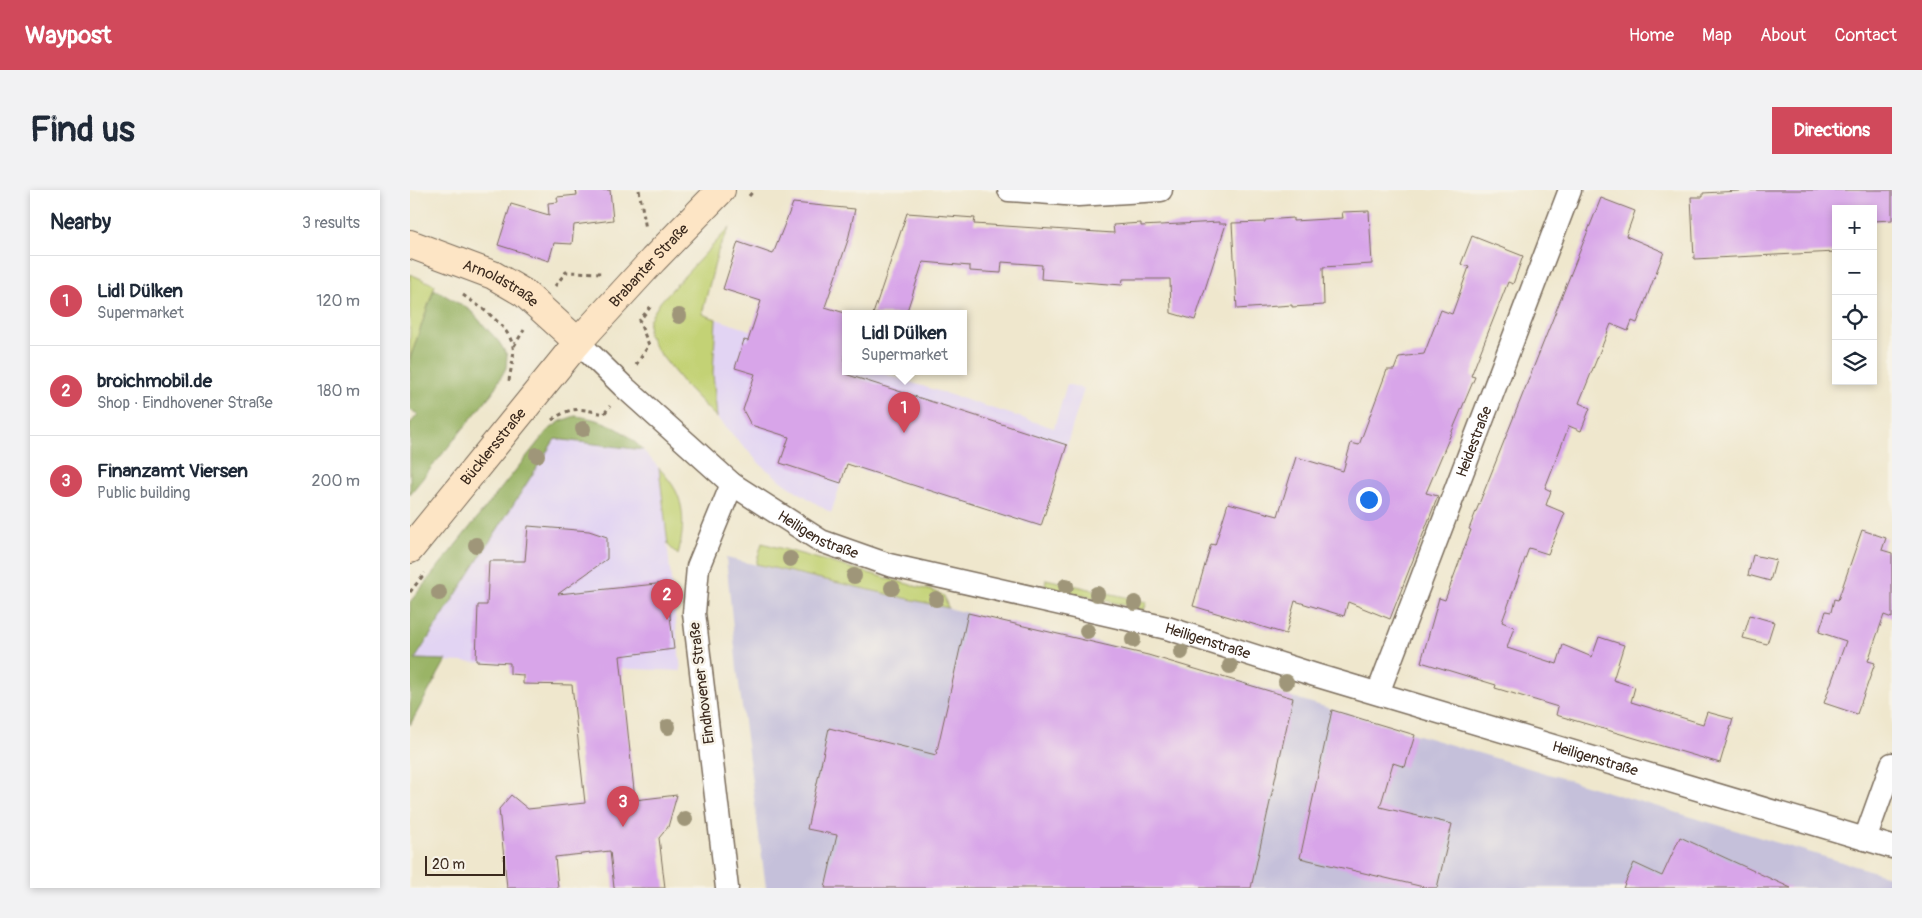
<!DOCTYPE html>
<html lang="en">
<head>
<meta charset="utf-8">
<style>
	body { margin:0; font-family:Pangolin,sans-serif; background:#f2f2f3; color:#1f2937 }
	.controls { position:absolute; right:15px; top:15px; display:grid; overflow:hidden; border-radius:0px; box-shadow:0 2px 8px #0003 }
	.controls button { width:45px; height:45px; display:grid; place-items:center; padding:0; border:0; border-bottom:1px solid #e0e1e3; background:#fff; color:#1f2937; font:25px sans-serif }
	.scale { position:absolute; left:15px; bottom:12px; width:80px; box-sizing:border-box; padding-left:5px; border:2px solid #3b2a1e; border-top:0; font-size:14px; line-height:18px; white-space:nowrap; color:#3b2a1e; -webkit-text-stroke:4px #f7f3e8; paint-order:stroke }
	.you { position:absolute; left:958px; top:309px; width:18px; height:18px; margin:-12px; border:4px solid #fff; border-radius:50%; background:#1a73e8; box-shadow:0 0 0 8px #1a73e833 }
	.badge { display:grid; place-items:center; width:32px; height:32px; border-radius:50%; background:#d1495b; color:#fff; font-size:16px; font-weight:700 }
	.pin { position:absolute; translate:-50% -41px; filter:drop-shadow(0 1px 2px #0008) }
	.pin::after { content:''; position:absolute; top:26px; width:18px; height:15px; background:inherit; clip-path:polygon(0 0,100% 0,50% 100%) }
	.popup { position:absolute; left:432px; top:120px; width:125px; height:65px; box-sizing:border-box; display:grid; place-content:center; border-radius:0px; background:#fff; filter:drop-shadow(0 1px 4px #0005); font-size:16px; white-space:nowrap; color:#747a83 }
	.popup b { font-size:19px; color:#1f2937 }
	.popup::after { content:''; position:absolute; left:50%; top:100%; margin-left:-10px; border:10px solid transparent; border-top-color:#fff }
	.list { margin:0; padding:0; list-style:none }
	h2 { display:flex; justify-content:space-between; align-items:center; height:65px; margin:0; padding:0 20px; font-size:21px }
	h2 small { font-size:16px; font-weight:400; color:#747a83 }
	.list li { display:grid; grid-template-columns:32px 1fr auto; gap:15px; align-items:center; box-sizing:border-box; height:90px; padding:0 20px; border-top:1px solid #e0e1e3 }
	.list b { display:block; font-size:19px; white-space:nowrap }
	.list p { margin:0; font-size:16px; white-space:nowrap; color:#747a83 }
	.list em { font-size:16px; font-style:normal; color:#747a83 }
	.icon { flex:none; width:28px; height:28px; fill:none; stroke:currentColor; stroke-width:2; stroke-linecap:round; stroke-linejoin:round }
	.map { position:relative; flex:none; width:1482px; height:698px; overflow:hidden; border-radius:0px }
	header { display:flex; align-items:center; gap:30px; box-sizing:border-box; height:70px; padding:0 25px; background:#d1495b; color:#fff }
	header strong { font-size:24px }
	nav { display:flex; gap:28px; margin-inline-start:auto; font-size:18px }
	.intro { display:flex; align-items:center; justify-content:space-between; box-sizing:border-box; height:120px; padding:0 30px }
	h1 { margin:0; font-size:35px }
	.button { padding:12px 22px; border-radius:0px; background:#d1495b; color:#fff; font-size:18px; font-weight:700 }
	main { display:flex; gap:30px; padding:0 30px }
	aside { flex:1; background:#fff; border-radius:0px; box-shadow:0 2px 8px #0003 }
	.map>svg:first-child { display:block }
	.built { fill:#e2d4f3 }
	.industrial { fill:#c5c0da }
	.green { fill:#c3d274; stroke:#7f7e49 }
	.forest { fill:#9ab466; stroke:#6a6f42 }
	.building { fill:#d8a5e9 }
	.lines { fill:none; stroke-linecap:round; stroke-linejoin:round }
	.street-casing { stroke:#7a6c5b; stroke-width:25 }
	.secondary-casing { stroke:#7a6c5b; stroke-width:30 }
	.path { stroke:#7a6c5b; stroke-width:3; stroke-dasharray:4 4; stroke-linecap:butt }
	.street { stroke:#fff; stroke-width:22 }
	.secondary { stroke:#fde5c5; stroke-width:28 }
	.tree { fill:#9f9679 }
	.labels { text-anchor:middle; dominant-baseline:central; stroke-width:5; stroke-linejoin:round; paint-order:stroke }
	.street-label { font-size:15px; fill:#3b2a1e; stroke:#f7f3e8 }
</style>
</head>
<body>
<header>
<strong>Waypost</strong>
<nav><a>Home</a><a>Map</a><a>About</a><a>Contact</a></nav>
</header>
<div class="intro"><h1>Find us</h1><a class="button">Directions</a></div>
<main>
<aside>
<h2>Nearby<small>3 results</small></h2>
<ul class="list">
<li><span class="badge">1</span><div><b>Lidl Dülken</b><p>Supermarket</p></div><em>120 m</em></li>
<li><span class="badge">2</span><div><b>broichmobil.de</b><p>Shop · Eindhovener Straße</p></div><em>180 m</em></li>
<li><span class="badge">3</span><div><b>Finanzamt Viersen</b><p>Public building</p></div><em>200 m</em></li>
</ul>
</aside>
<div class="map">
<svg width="1482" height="698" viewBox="0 0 1482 698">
	<rect width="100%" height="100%" fill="#f7f3e8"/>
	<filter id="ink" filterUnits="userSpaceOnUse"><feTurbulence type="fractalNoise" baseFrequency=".02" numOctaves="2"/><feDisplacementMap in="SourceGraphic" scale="10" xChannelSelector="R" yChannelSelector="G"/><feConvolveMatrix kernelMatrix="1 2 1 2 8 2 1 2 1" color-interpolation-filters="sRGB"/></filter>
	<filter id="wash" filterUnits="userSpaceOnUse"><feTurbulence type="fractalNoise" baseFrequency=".0096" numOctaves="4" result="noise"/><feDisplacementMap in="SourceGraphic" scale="20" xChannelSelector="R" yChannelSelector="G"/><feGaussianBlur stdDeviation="1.12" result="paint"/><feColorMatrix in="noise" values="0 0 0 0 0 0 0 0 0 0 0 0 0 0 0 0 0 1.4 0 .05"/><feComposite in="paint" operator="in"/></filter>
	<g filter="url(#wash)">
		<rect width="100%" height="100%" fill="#efe7cd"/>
		<g class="built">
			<polygon points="306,129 435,171 435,182 468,182 644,238 657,194 674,199 631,337 437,275 421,323 377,295 352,276 307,228 303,183"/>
			<polygon points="145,249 233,260 249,278 271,481 4,470"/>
		</g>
		<polygon class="industrial" points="316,368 738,464 1482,687 1482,698 356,698 327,479"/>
		<g class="green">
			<polygon points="320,37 308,61 292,124 306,129 303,183 307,228 275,195 246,159 238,144 239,130 251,111"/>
			<polygon points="0,84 25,95 0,169"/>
			<path d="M249,278C255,285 262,293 266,301C276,321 273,344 268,365L258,355Z"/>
			<polygon points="352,353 526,402 534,406 538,418 346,374"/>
			<polygon points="636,389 737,412 734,420 635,396"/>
		</g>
		<g class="forest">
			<polygon points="24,99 60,120 89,152 97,165 96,178 82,203 0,304 0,234 8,224 0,220 0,169"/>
			<path d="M165,226C197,230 211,238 233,260L145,249L5,469L36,470L0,535V412L137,241L151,231Z"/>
		</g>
		<g id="blocks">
			<g class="building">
				<polygon points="166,0 200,0 203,30 164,35 162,54 144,53 139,71 88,55 101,14 139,25 138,13 148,12 147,7 167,5"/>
				<polygon points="1346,0 1482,0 1482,30 1463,31 1463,19 1426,19 1426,62 1284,69 1281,7 1293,7 1293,3"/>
				<polygon points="1191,8 1225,21 1216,46 1254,62 1227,133 1222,131 1218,141 1201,134 1169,213 1180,218 1171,241 1159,236 1135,298 1141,301 1136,315 1155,323 1138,364 1119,358 1092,432 1104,437 1097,458 1147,474 1153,455 1182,467 1189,447 1214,455 1203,490 1225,497 1221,512 1293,534 1297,522 1323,529 1310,573 1146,525 1148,517 1085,498 1086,495 1011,472 1029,408 1035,410 1061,340 1059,339"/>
				<polygon points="383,13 445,19 438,50 415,117 435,123 435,184 657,255 631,336 437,274 431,293 370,273 379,247 341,235 333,220 345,184 325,178 334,150 338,151 351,111 313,99 328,52 363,64"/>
				<polygon points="959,21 962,74 913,77 914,115 882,117 882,115 827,119 822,33 855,32 855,30 883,28 883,31 933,28 932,22"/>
				<polygon points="497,23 565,28 564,34 704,43 703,35 731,33 731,36 809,32 809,34 816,34 785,130 761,123 760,89 713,89 712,95 631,89 632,75 592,72 591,83 560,81 560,76 513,72 496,124 463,124"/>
				<polygon points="1062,46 1113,66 1103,94 1098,92 1061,186 1065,187 1016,303 1028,306 980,429 938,412 934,426 885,411 876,444 783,416 801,354 805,355 818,313 868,326 886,267 933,281 941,253 949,255 977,180 984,180 989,167 1014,164 1031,120 1042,124 1059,77 1051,74"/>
				<polygon points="118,336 179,341 197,347 197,369 148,404 256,393 264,459 210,466 225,610 267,605 258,637 249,648 255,698 204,698 200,661 145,667 148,698 97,698 89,619 101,605 118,619 175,613 162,495 113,494 113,485 100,484 100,473 66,471 68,415 77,415 79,371 115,371"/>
				<polygon points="1452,340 1476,348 1472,360 1482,363 1482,428 1474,425 1458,471 1465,473 1447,524 1414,513 1436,451 1409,442 1416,421 1421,422 1424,409 1428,410"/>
				<polygon points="1343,365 1366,370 1360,391 1338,385"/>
				<polygon points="558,423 738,465 883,508 841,698 415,698 427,645 397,639 419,538 526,565"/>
				<polygon points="1340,425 1364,432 1357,454 1333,448"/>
				<polygon points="922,520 1005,545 995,577 983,573 970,617 1042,634 1027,698 1018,698 890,668"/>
				<polygon points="1270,647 1381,698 1213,698 1224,673 1252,686"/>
			</g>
		</g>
	</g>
	<g filter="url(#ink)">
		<use href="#blocks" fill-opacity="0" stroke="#7a6c5b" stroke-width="1"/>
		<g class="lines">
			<defs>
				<g id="street">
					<polyline points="599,0 668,5 751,0"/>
					<path id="s1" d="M168,152L213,196L322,294L411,351L479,375L757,438L905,485L1482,657"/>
					<path id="s2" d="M968,503L1160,0"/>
					<polyline points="1455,649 1482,574"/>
					<polyline points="317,698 284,423 288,377 322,294"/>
				</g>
				<g id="secondary">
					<path id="s3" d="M0,54L83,85L114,103L168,152"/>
					<path id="s4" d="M0,359L168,152L243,70L311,0"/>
				</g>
			</defs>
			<use href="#street" class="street-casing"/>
			<use href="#secondary" class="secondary-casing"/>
			<g class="path">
				<polyline points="229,0 236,39"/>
				<polyline points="339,6 344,0"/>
				<polyline points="145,96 156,82 194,83"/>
				<path d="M53,105C69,116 100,136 103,157C105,167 100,181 99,191"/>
				<polyline points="104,156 114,140"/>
				<polyline points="226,175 239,155 229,131 241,116"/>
				<path d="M142,230C163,215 171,219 194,224L200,216"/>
				<polyline points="0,402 15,383"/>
			</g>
			<use href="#street" class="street"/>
			<use href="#secondary" class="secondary"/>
		</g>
		<g class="tree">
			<circle cx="269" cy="126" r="8"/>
			<circle cx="173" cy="239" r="8"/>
			<circle cx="127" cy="265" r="8"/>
			<circle cx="66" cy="355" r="8"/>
			<circle cx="380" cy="369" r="8"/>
			<circle cx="444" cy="386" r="8"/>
			<circle cx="656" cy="396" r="8"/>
			<circle cx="482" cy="398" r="8"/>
			<circle cx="29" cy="403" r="8"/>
			<circle cx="687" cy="404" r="8"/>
			<circle cx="526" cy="409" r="8"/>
			<circle cx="725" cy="413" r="8"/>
			<circle cx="677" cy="441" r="8"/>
			<circle cx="723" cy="450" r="8"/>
			<circle cx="771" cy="462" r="8"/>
			<circle cx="820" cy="476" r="8"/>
			<circle cx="876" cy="492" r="8"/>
			<circle cx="258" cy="537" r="8"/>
			<circle cx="275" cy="629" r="8"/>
		</g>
	</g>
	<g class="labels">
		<g class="street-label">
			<text stroke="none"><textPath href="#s4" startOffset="371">Brabanter Straße</textPath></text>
			<text stroke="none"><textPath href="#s3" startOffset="99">Arnoldstraße</textPath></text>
			<text stroke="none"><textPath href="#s2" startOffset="269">Heidestraße</textPath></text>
			<text stroke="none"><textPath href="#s4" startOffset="132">Bücklersstraße</textPath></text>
			<text stroke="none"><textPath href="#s1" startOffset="310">Heiligenstraße</textPath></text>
			<text stroke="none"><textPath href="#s1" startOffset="715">Heiligenstraße</textPath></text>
			<text transform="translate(292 493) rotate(-97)">Eindhovener Straße</text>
			<text stroke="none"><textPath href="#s1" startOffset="1120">Heiligenstraße</textPath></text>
		</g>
	</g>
</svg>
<div class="controls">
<button>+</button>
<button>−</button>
<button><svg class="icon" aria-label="locate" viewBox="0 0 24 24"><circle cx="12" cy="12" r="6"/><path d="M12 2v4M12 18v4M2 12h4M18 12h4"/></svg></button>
<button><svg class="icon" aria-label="layers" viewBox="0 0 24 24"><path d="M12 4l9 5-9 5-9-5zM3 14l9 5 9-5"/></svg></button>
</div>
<div class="scale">20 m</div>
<div class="you"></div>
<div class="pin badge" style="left:494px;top:243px">1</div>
<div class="popup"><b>Lidl Dülken</b>Supermarket</div>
<div class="pin badge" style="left:257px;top:430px">2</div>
<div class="pin badge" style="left:213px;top:637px">3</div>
</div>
</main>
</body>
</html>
